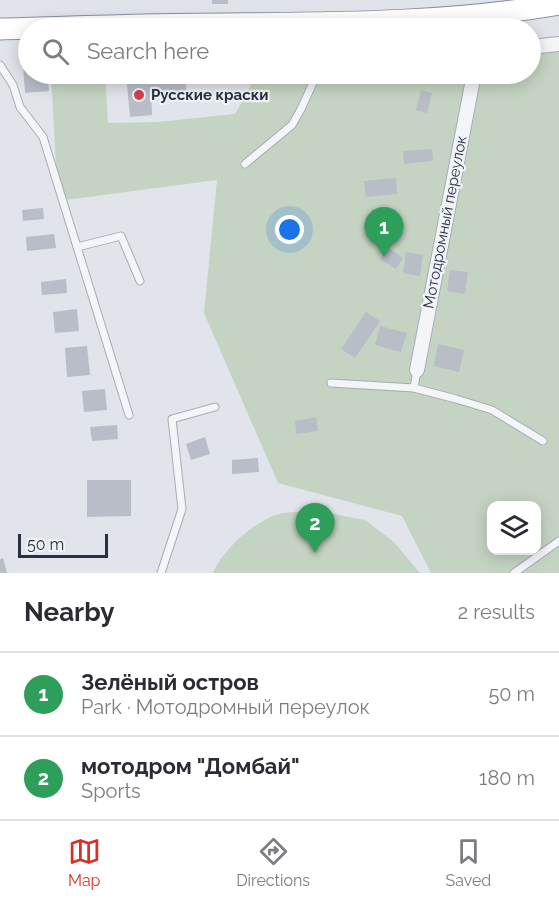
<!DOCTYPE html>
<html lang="en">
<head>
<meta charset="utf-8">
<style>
	body { margin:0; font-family:Raleway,sans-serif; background:#f2f2f3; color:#2b2b33 }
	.controls { position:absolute; right:18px; bottom:18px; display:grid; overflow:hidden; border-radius:12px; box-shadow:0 3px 15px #0003 }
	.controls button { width:54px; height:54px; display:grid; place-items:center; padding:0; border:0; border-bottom:2px solid #e1e1e2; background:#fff; color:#2b2b33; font:30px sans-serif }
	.scale { position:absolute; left:18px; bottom:15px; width:90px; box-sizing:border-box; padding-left:6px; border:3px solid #283143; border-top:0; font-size:16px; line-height:21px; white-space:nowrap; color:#283143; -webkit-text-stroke:4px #f1f3f7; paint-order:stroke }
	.you { position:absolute; left:290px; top:230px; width:21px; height:21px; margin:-15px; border:4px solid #fff; border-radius:50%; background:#1a73e8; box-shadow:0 0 0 9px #1a73e833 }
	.badge { display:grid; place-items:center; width:39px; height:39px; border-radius:50%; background:#d93025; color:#fff; font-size:20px; font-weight:700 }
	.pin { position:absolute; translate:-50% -50px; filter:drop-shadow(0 2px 3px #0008) }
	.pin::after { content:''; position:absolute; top:32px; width:21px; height:18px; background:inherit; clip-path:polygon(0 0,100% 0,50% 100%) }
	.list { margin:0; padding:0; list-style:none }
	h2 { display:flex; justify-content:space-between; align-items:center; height:78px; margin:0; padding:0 24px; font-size:26px }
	h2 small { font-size:20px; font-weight:400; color:#7c7c81 }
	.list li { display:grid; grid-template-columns:39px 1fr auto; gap:18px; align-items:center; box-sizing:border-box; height:84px; padding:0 24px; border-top:2px solid #e1e1e2 }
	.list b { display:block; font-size:22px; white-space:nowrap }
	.list p { margin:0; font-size:20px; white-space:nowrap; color:#7c7c81 }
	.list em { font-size:20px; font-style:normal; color:#7c7c81 }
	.icon { flex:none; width:33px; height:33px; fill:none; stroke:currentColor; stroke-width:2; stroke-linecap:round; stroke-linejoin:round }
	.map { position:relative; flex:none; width:559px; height:573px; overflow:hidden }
	.search { position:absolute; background:#fff; box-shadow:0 3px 15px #0003; left:18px; right:18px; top:18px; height:66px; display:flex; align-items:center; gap:15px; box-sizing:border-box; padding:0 21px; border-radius:33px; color:#7c7c81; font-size:22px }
	.sheet { height:246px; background:#fff }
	nav { display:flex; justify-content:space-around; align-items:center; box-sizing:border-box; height:84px; border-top:2px solid #e1e1e2; background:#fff; font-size:16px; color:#7c7c81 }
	nav a { display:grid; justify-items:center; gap:3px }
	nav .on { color:#d93025 }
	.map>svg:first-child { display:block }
	.green { fill:#c5d4c2; fill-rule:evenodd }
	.building { fill:#b8bdc8 }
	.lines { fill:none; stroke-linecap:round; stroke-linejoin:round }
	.service-casing { stroke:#a6abb5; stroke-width:9 }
	.minor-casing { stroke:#a6abb5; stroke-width:16 }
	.trunk-casing { stroke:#8890a2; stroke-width:23 }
	.service { stroke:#f4f5f8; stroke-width:7 }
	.minor { stroke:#f4f5f8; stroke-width:14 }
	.trunk { stroke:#fff; stroke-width:21 }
	.poi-dot { fill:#d4414f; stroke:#f1f3f7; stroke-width:2 }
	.labels { text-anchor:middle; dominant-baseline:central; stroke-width:4.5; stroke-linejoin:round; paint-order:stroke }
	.poi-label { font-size:15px; font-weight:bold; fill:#283143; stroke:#f1f3f7; text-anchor:start }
	.street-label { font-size:15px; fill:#283143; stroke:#f1f3f7 }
</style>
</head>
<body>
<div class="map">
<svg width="559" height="573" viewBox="0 0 559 573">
	<rect width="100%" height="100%" fill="#e1e4ea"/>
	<g class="green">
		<path d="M559,38V573H431L402,516L278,483L204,313L217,180L58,201L51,74H105L108,123L157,122L235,114L255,78L288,74H530L531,42ZM492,506H536V550H492Z"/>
		<path d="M318,511L365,520L394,542L420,573H213C223,549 255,521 279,514C291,511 306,512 318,511Z"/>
	</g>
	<g class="building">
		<rect x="212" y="0" width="16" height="4"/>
		<polygon points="28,64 28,74 47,74 49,91 25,93 23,65"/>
		<polygon points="126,74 149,74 150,81 185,78 187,97 172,98 171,91 151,93 152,115 130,117"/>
		<polygon points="421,90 432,93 427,113 416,110"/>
		<polygon points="432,149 433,161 404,164 403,151"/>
		<polygon points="396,178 397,194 366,197 364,181"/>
		<polygon points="43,208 44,219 23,221 22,210"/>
		<polygon points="54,234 56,248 27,251 26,237"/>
		<polygon points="387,247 403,258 396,269 380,259"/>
		<polygon points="406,252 423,255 420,276 403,273"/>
		<polygon points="450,270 468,272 465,294 447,291"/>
		<polygon points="66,279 67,293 42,295 41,282"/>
		<polygon points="77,309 79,331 55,333 53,312"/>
		<polygon points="366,312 380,321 355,358 341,349"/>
		<polygon points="380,326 407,333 401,352 375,345"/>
		<polygon points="438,344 464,350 459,372 434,366"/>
		<polygon points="87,346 90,375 67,377 65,348"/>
		<polygon points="105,389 107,410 84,412 82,391"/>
		<polygon points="316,417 318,431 296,434 295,421"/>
		<polygon points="117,425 118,439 92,441 90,427"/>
		<polygon points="205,437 210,454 191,460 186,444"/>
		<polygon points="258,458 259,472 232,474 232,460"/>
		<polygon points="87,480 131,480 131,516 87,517"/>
		<polygon points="3,558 7,573 0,573 0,559"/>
	</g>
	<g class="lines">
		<defs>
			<g id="service">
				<polyline points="0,65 13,85 20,107 43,137 129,415"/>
				<polyline points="245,164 292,125 301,109 317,74"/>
				<polyline points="77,247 121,236 140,281"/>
				<polyline points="331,383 414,388 417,370"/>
				<polyline points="414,388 456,399 492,410 543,441"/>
				<polyline points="161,573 182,509 172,419 215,407"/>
				<polyline points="514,573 559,541"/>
			</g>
			<g id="minor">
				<polyline points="530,47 559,44"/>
				<polyline points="417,370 474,74"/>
			</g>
			<path id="trunk" d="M0,29C76,27 152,24 228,24C339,23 449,23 559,4"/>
		</defs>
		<use href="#service" class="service-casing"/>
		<use href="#minor" class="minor-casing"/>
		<use href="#trunk" class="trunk-casing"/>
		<use href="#service" class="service"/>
		<use href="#minor" class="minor"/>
		<use href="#trunk" class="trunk"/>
	</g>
	<circle class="poi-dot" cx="139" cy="95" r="6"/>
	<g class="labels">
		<g class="poi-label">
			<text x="151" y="95">Русские краски</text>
		</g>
		<g class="street-label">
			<text transform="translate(445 222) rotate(-79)">Мотодромный переулок</text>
		</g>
	</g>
</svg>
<div class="controls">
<button><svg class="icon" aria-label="layers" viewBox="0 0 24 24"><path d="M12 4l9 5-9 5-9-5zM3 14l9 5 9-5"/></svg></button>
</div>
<div class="scale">50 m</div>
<div class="you"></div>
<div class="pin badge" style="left:384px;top:257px;background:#2e9e5b">1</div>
<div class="pin badge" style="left:315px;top:553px;background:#2e9e5b">2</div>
<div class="search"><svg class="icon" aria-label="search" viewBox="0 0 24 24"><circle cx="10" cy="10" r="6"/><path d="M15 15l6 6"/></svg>Search here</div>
</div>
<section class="sheet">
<h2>Nearby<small>2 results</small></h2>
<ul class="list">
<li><span class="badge" style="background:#2e9e5b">1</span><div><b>Зелёный остров</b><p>Park · Мотодромный переулок</p></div><em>50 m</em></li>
<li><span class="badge" style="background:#2e9e5b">2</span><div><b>мотодром &quot;Домбай&quot;</b><p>Sports</p></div><em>180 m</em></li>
</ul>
</section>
<nav>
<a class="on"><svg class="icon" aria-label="map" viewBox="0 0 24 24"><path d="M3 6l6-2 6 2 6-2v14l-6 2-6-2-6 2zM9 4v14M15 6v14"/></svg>Map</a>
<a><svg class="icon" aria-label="directions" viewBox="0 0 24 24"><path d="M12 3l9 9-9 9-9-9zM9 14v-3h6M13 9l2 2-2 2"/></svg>Directions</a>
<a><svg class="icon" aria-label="saved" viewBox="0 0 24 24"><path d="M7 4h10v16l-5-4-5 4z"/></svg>Saved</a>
</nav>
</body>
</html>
